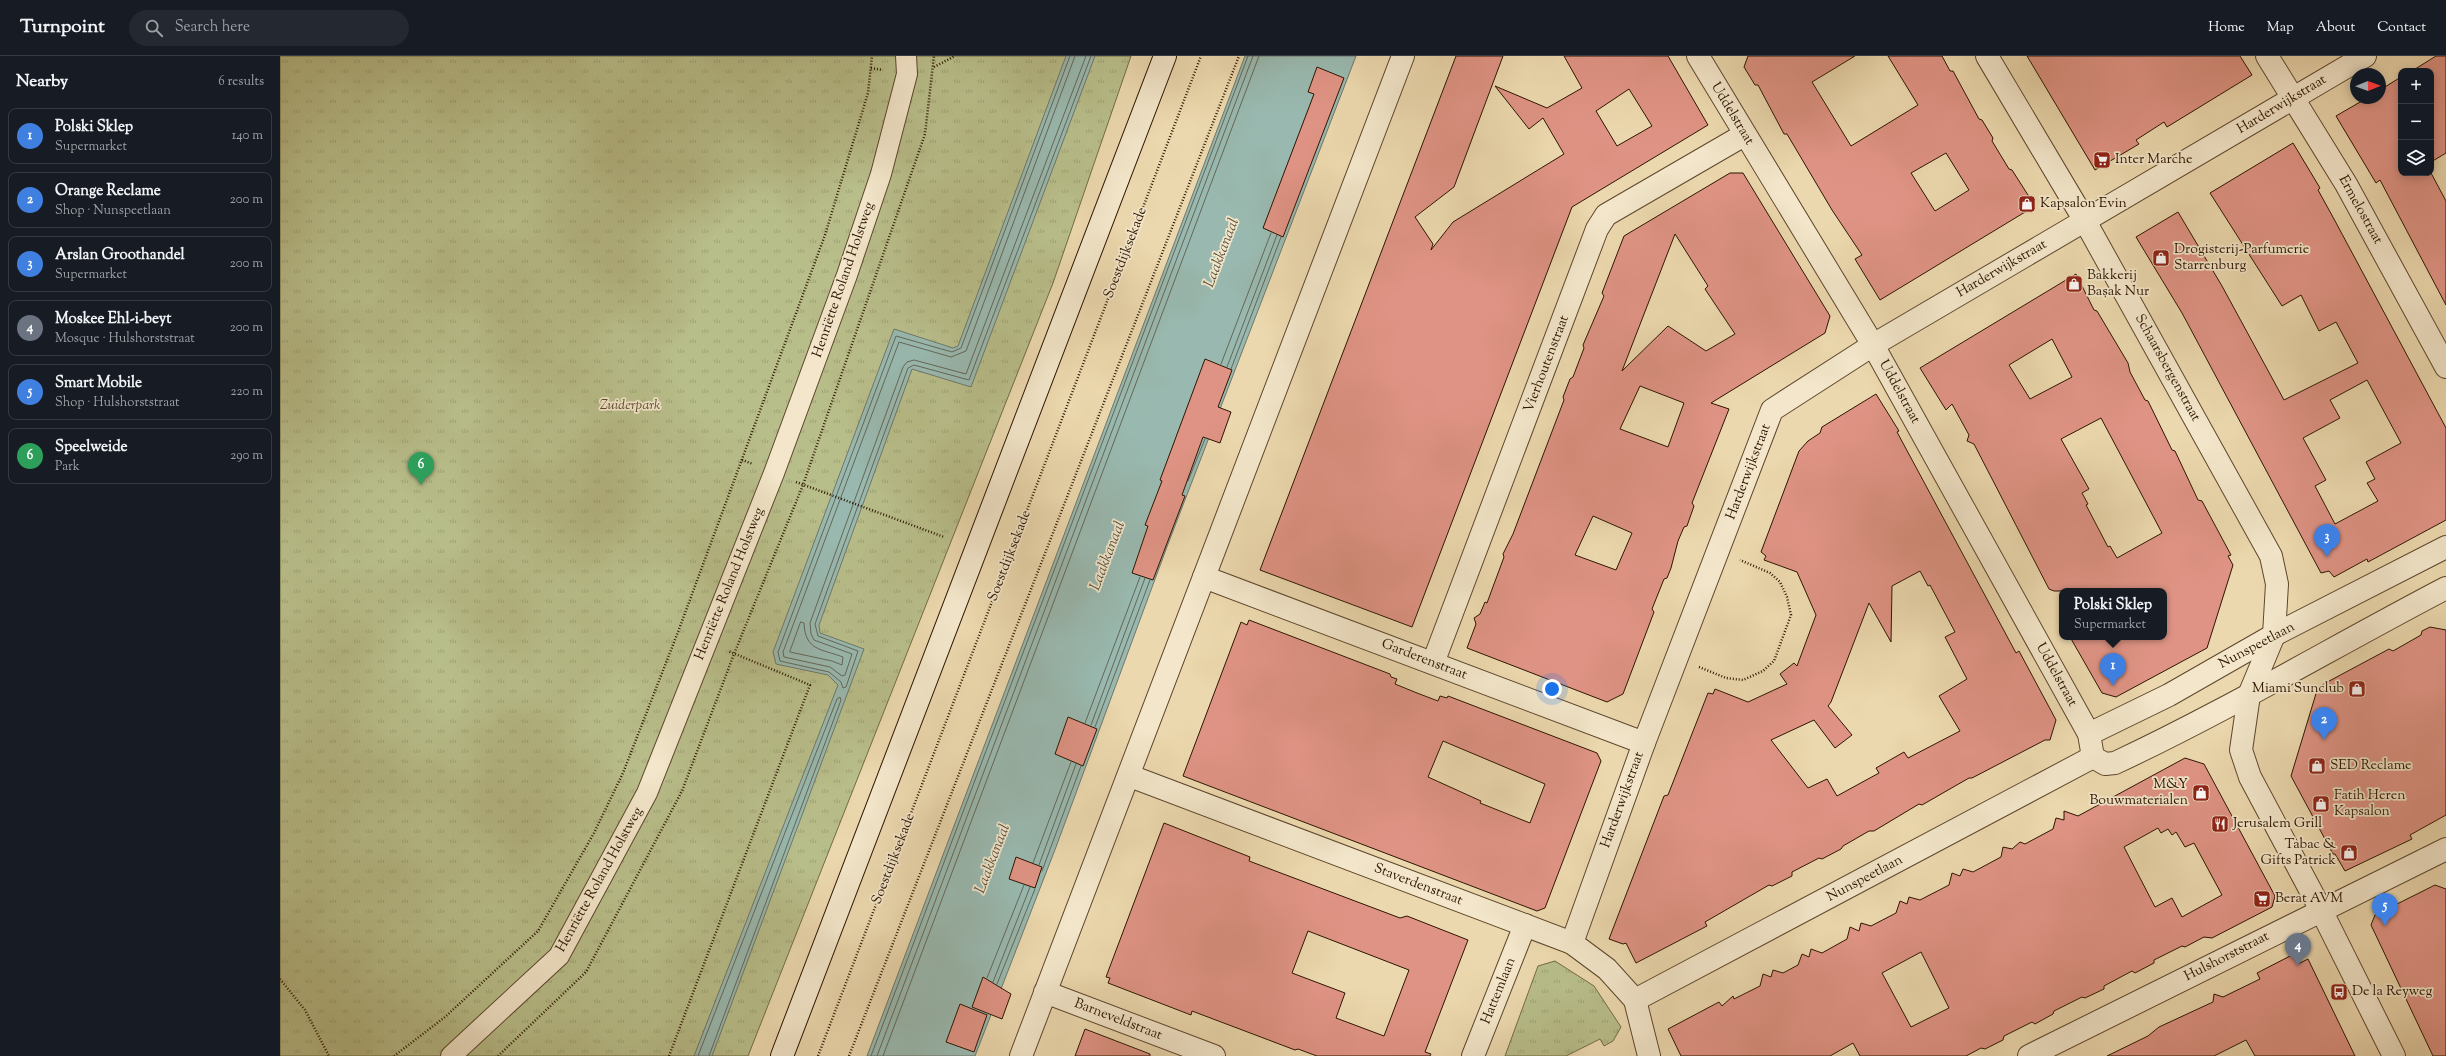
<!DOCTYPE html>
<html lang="en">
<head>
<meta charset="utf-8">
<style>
	body { margin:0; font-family:"Sorts Mill Goudy",serif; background:#242831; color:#f1f3f6 }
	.controls { position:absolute; right:12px; top:12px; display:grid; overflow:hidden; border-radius:8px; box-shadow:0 2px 10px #0003 }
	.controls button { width:36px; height:36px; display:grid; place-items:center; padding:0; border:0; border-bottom:1px solid #363941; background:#171b24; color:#f1f3f6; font:20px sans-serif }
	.compass { position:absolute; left:2070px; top:12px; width:36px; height:36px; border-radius:50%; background:#171b24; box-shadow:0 2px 10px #0003; rotate:89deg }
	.you { position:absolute; left:1272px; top:633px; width:14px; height:14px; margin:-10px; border:3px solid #fff; border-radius:50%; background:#1a73e8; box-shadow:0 0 0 6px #1a73e833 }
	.badge { display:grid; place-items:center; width:26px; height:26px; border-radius:50%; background:#c59692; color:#fff; font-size:13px; font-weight:700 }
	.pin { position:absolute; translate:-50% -33px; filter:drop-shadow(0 1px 2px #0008) }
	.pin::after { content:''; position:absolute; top:21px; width:14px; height:12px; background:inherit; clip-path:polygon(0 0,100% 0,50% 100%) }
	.popup { position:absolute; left:1779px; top:532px; width:108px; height:52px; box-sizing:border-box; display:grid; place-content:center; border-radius:8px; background:#171b24; filter:drop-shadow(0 1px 3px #0005); font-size:13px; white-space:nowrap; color:#9ea1a6 }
	.popup b { font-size:15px; color:#f1f3f6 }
	.popup::after { content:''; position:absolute; left:50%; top:100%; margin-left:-8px; border:8px solid transparent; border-top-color:#171b24 }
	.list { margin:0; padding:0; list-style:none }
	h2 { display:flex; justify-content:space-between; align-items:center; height:52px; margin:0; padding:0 16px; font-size:17px }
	h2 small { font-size:13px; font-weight:400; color:#9ea1a6 }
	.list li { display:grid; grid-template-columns:26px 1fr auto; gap:12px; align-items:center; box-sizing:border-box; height:56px; margin:0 8px 8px; padding:0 8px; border:1px solid #363941; border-radius:8px }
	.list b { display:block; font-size:15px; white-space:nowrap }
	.list p { margin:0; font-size:13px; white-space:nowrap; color:#9ea1a6 }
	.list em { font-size:13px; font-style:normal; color:#9ea1a6 }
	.icon { flex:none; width:22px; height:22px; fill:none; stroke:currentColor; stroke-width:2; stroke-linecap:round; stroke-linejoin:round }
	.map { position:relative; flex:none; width:2166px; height:1000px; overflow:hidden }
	header { display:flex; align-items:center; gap:24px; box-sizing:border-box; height:56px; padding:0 20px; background:#171b24; border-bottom:1px solid #363941 }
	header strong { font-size:19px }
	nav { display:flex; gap:22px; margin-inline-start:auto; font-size:14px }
	.search { width:280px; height:36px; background:#242831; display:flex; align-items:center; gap:10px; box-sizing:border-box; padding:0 14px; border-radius:22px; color:#9ea1a6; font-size:15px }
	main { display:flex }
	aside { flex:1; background:#171b24 }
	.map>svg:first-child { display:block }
	.park { fill:url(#park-tufts); stroke:#726a45 }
	.water { fill:#99b9b0; stroke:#6e776a }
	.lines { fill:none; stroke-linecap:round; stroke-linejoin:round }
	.shore { stroke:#636758; stroke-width:1 }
	.building { fill:#df9384; stroke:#2d1500; fill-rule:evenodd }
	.pedestrian-casing { stroke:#5d462c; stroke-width:22 }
	.minor-casing { stroke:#5d462c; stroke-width:24 }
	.tertiary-casing { stroke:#5d462c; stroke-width:24 }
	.secondary-casing { stroke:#2d1500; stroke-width:24 }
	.path { stroke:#2d1500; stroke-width:2.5; stroke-dasharray:1 2; stroke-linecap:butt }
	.pedestrian { stroke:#f3e6ca; stroke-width:20 }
	.minor { stroke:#f3e6ca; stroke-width:22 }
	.tertiary { stroke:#f3e6ca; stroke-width:22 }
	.secondary { stroke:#f3e6ca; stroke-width:22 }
	.labels { text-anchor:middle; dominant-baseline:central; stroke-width:3.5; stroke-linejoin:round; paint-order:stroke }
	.street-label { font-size:14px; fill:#2d1500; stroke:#f3e6ca }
	.poi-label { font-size:14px; fill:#2d1500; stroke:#f3e6ca; text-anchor:start }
	.park-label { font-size:14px; font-style:italic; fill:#574829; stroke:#f3e6ca }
	.water-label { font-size:15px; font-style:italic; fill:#534e3e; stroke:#f3e6ca }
</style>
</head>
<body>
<header>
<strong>Turnpoint</strong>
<div class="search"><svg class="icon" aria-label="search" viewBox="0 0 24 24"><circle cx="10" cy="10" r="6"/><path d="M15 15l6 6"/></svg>Search here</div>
<nav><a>Home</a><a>Map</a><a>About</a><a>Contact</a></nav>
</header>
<main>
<aside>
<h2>Nearby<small>6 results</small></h2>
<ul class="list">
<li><span class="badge" style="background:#3f7fe0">1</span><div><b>Polski Sklep</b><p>Supermarket</p></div><em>140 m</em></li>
<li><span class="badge" style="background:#3f7fe0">2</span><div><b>Orange Reclame</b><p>Shop · Nunspeetlaan</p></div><em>200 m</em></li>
<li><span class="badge" style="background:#3f7fe0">3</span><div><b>Arslan Groothandel</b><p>Supermarket</p></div><em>200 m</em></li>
<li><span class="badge" style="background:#6b7280">4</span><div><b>Moskee Ehl-i-beyt</b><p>Mosque · Hulshorststraat</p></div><em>200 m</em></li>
<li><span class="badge" style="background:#3f7fe0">5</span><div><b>Smart Mobile</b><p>Shop · Hulshorststraat</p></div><em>220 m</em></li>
<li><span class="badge" style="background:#2e9e5b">6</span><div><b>Speelweide</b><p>Park</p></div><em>290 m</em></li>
</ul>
</aside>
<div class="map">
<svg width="2166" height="1000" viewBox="0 0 2166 1000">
	<defs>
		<pattern id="park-tufts" width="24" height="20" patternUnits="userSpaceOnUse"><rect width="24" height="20" fill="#b8be8a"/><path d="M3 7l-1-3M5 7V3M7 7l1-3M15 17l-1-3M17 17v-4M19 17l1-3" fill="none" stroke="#9ea275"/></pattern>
	</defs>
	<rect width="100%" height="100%" fill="#ecd8ae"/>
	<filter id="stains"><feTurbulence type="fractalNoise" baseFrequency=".005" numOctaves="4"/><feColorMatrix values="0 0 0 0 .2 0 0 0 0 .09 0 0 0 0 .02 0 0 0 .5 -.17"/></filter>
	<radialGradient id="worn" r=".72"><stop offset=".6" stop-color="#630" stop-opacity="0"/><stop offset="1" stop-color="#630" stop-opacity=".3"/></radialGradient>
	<g class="park">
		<polygon points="0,0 851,0 773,227 468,1000 0,1000"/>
		<polygon points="1275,905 1314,930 1341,971 1333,985 1324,990 1320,983 1286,1000 1225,1000 1258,910"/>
	</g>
	<g class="water">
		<polygon points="786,0 815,0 691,331 632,313 539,569 540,577 584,593 432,1000 414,1000 558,629 548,619 496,608 493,596 614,273 673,292 678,290"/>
		<polygon points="965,0 1076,0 888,488 776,791 695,1000 587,1000"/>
	</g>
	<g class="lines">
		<g class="shore">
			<polyline points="790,0 681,292 672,296 616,280 498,596 500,605 549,616 561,626 563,632 566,631 578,595 538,580 535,568 628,312 634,309 689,324 811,0"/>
			<polyline points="795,0 686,295 671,301 619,286 503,596 504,601 550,611 562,620 565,619 572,598 534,584 531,578 530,567 623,311 627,306 634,304 686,318 806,0"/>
			<polyline points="941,308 991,177"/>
			<polyline points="947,311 997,179"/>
			<polyline points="951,313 1001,181"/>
			<polyline points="908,425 925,383"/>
			<path d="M521,566L524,567C525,595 542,593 563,601L562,609L552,605L510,596Z"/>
			<polyline points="805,667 860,521"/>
			<polyline points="811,669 865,522"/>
			<polyline points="815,671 870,524"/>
			<polyline points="753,807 791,706"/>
			<polyline points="759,809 796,708"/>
			<polyline points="762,815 801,710"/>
			<polyline points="707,922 744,829"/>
			<polyline points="713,926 750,831"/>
			<polyline points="717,928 755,833"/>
			<polyline points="418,1000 557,643 560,641 561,644 429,1000"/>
			<polyline points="591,1000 968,0"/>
			<polyline points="597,1000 973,0"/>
			<polyline points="603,1000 979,0"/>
		</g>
	</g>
	<g class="building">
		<path d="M1176,0H1223L1174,131L1135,161L1153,188L1151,194L1173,166L1284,98L1263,62L1249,73L1215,30L1267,52L1302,32L1284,0H1388L1428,69L1292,151L1132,571L980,514ZM1349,33L1372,70L1337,90L1316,55Z"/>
		<path d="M1468,0H1575L1532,26L1571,90L1638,49L1608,0H1662L1670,15H1673L1699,63L1702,64L1713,82L1712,85L1729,113L1732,114L1755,150L1600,244L1575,203L1582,199L1552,154L1507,78H1504L1478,29H1475L1464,11ZM1666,97L1689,134L1655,155L1631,117Z"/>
		<polygon points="1747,0 1960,0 1972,19 1887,71 1884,66 1856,84 1859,88 1815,114"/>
		<polygon points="2156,0 2166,0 2166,97 2151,106 2151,15 2132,15"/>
		<polygon points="1037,11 1064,22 1003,181 983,172 1034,38 1028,36"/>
		<polygon points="2121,21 2121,117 2151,117 2166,145 2166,249 2100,124 2096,127 2056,60 2087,42 2100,42 2100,34"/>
		<path d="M2013,87L2040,132L2038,134L2054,163L2166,372V464L2088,506L2087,503L2054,521L2049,515L2041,517L1902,257L1856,181L1898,156L1942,230L2004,344L2078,307L2056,266L2039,275L2021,239L2002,250L1930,137ZM2087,324L2121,387L2086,406L2095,423L2087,427L2098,445L2055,468L2035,430L2046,424L2023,382L2060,362L2050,344Z"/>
		<path d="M1450,117H1463L1550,260L1545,277L1431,347L1449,353L1412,447L1414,450L1407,470L1404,471L1398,485L1391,512L1387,522L1384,523L1372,553L1374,556L1343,638L1327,646L1187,592L1196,568L1194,562L1200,558L1205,546L1207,547L1224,501L1223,498L1233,478L1284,344L1283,341L1290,323L1293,321L1304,292L1303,289L1324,240L1322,237L1344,180ZM1395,178L1428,230L1425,233L1455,278L1426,295L1388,270L1342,315ZM1360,330L1404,347L1388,391L1340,373ZM1313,460L1352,477L1336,514L1295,499Z"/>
		<path d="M1796,218L1814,254L1817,255L1848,307L1850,316L1865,344L1868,345L1892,394L1895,395L1918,444L1922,445L1951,499L1948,500L1953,509L1927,592L1836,641L1822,637L1790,581H1884V535H1774L1769,533L1694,388L1687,385L1689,379L1672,348L1666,354L1640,312ZM1772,283L1792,321L1750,343L1729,309ZM1821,362L1882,477L1837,502L1830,490L1828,491L1806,449L1808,448L1802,437L1809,433L1781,383Z"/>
		<polygon points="925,303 952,314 938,351 951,356 940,387 923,381 902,439 905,440 873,524 852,517 868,470 865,469 882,425 880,424"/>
		<path d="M1596,338L1619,375L1617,376L1736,597L1739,595L1776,664L1770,684H1765L1692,722H1689L1642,749L1639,748L1594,775H1589L1563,790L1561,793L1542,803L1539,802L1512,816V820L1492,830L1489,829L1425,866L1427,870L1356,907L1346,887L1343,888L1329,883L1384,740L1388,739L1428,637L1433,638L1435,633L1468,646L1507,628L1500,618L1514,607L1517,610L1536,559L1517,516L1484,504L1486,500L1481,496L1519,395L1528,385L1540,377L1542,371ZM1640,515L1648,530L1650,529L1675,576L1665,581L1687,623L1659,640L1680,675L1628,702L1624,696L1596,712L1599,717L1557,740L1547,723L1528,732L1491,684L1534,664L1555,692L1572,679L1548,650L1551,646L1589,547L1611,586L1612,530Z"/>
		<path d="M969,564L1110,618L1111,621L1117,623L1115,628L1137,637L1158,645L1160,640L1167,642L1168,640L1317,697L1321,705L1265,852L1257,855L903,720L961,566L967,569ZM1163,685L1265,728L1250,767L1200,747L1201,745L1148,721Z"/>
		<polygon points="2150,571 2166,574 2166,759 2130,779 2132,783 2065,815 2055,798 2053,798 2011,720 2038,631 2109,593 2113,595 2141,579 2142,575"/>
		<polygon points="788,661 817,673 803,710 775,698"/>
		<path d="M1905,702L1924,708L1995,840L1992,851L1932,882L1924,881L1905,891L1902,890L1874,904V907L1855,917L1852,915L1824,930V933L1805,942L1802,941L1774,955L1773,958L1755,968L1752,966L1724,980L1723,984L1705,993L1701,992L1686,1000H1580L1573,987L1550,1000H1401L1388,973L1439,946L1442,950L1453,940L1454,943L1480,930L1483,918L1491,921L1493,914L1503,917L1518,909L1522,898L1529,901L1531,893L1542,897L1567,883L1570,871L1579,875L1581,867L1591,870L1616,857L1620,845L1627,848L1629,841L1640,844L1669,829L1672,817L1680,820L1683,813L1693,816L1721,801L1723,791L1732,793L1740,786L1745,788L1773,773L1776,762L1784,764V755L1798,760ZM1878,772L1881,777L1888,773L1892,779L1896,776L1905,791L1914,787L1942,839L1902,861L1892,842L1875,851L1844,791ZM1641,896L1669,952L1631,971L1602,917Z"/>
		<path d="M884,767L970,801L969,805L1120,862L1127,860L1188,884L1145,996L1151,998L1150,1000H1037L1018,993L1015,994L912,955L911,959L828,927L830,922L826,921ZM1028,875L1129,914L1104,980L1056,962L1065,937L1012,917Z"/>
		<polygon points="736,801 762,811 755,832 729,823"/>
		<polygon points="2155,829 2166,833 2166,1000 2153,1000 2091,869 2095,859"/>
		<polygon points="2014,898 2018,908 2028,903 2075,1000 1975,1000 1966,984 1934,1000 1827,1000 1868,980 1879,971 1933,946 1934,938 1943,941 1980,923 1977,917"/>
		<polygon points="703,921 731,938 722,963 692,951"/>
		<polygon points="680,948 707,959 694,996 666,986"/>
		<polygon points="805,973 870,998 870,1000 795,1000"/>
	</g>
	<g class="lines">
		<defs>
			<polyline id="pedestrian" points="171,1000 279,900 367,737 494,417 567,219 601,118 627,18 626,0"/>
			<g id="minor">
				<path d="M1418,0L1593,289L1809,678L1813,701L1825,708L1835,707C1948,654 2055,590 2166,532"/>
				<polyline points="1987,0 2066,128 2166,311"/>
				<polyline points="924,521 1364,687"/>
				<polyline points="1153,607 1317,173 1326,159 1464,79"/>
				<polyline points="1809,678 1889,639 1994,579 2166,491"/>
				<polyline points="850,720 1292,887 1327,913 1355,944 1369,1000"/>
				<polyline points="1292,887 1364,687 1492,354 1593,289 2085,0"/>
				<polyline points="765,936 934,1000"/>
				<polyline points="1355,944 1813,701"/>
				<polyline points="741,1000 1123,0"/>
				<polyline points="1193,1000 1245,869"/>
				<polyline points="1749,1000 2166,793"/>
			</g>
			<polyline id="tertiary" points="1707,0 1805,165 1991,500 1997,528 1994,579 1969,639 1961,694 1970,721 2041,854 2114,1000"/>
			<polyline id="secondary" points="502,1000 885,0"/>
		</defs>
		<use href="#pedestrian" class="pedestrian-casing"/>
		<use href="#minor" class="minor-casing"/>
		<use href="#tertiary" class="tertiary-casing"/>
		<use href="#secondary" class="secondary-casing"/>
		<g class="path">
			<polyline points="654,11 675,0"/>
			<polyline points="591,12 603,14"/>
			<polyline points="462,404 473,408"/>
			<polyline points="516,426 664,481"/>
			<polyline points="1419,611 1446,622 1463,624 1483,615 1494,605 1511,559 1507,541 1500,526 1490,517 1460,504"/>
			<polyline points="0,923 25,954 49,1000"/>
			<polyline points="114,1000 165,961 258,875 314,777 343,717 398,576 545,179 588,37 592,0"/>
			<polyline points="218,1000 306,916 402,735 454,598 523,429 645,78 654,0"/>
			<polyline points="389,1000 530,629 448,595"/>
			<polyline points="538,1000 921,0"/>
			<polyline points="569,1000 959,0"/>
		</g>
		<use href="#pedestrian" class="pedestrian"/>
		<use href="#minor" class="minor"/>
		<use href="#tertiary" class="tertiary"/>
		<use href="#secondary" class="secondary"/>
	</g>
	<defs>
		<symbol id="supermarket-square" viewBox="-11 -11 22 22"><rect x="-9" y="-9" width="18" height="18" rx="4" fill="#8f2418" stroke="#f3e6ca"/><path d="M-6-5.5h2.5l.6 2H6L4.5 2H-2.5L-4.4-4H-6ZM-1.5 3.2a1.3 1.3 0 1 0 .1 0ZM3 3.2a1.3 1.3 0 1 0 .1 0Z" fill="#fff"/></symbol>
		<symbol id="shop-square" viewBox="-11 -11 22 22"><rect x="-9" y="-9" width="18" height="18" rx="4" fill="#8f2418" stroke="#f3e6ca"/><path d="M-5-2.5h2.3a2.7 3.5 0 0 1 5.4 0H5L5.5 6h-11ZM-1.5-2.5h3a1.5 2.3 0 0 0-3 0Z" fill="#fff"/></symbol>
		<symbol id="restaurant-square" viewBox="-11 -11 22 22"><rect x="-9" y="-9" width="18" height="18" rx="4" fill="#8f2418" stroke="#f3e6ca"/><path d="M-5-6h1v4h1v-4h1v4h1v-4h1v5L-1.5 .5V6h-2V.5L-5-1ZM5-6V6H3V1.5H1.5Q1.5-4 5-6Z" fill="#fff"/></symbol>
		<symbol id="bus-square" viewBox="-11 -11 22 22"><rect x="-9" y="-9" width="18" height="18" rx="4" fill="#8f2418" stroke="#f3e6ca"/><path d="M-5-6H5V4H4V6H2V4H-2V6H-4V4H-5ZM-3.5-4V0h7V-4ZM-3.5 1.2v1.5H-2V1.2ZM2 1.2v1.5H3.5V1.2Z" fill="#fff"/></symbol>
	</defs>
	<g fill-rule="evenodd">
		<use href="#supermarket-square" x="1812" y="94" width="20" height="20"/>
		<use href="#shop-square" x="1737" y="138" width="20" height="20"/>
		<use href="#shop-square" x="1871" y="192" width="20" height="20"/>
		<use href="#shop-square" x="1784" y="218" width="20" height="20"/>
		<use href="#shop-square" x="2067" y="623" width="20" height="20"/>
		<use href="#shop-square" x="2027" y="700" width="20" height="20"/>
		<use href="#shop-square" x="1911" y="727" width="20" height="20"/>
		<use href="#shop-square" x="2031" y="738" width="20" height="20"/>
		<use href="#restaurant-square" x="1930" y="758" width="20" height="20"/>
		<use href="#shop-square" x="2059" y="787" width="20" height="20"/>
		<use href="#supermarket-square" x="1972" y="833" width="20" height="20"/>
		<use href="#bus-square" x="2049" y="926" width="20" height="20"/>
	</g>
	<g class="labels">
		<g class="street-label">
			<text transform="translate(2002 49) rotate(-31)">Harderwijkstraat</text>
			<text transform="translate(1452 58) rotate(59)">Uddelstraat</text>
			<text transform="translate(2080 154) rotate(61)">Ermelostraat</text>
			<text transform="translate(846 197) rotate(-69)">Soestdijksekade</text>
			<text transform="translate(1722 213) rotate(-30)">Harderwijkstraat</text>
			<text transform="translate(564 224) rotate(-71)">Henriëtte Roland Holstweg</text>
			<text transform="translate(1267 308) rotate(-69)">Vierhoutenstraat</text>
			<text transform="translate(1887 312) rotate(61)">Schaarsbergenstraat</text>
			<text transform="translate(1619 336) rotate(61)">Uddelstraat</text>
			<text transform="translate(1469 416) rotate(-69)">Harderwijkstraat</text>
			<text transform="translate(730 500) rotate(-69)">Soestdijksekade</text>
			<text transform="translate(450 528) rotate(-68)">Henriëtte Roland Holstweg</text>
			<text transform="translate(1977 590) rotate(-28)">Nunspeetlaan</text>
			<text transform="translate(1144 604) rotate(21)">Garderenstraat</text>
			<text transform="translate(1776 619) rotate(61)">Uddelstraat</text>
			<text transform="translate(1343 744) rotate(-70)">Harderwijkstraat</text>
			<text transform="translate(614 803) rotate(-69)">Soestdijksekade</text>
			<text transform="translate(1585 823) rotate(-28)">Nunspeetlaan</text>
			<text transform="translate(320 824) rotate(-61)">Henriëtte Roland Holstweg</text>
			<text transform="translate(1138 829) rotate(21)">Staverdenstraat</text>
			<text transform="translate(1947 901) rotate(-27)">Hulshorststraat</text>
			<text transform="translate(1219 935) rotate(-68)">Hattemlaan</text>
			<text transform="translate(838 964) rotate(21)">Barneveldstraat</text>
		</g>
		<g class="poi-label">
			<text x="1835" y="104">Inter Marche</text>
			<text x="1760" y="148">Kapsalon Evin</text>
			<text x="1894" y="194">Drogisterij-Parfumerie<tspan x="1894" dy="16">Starrenburg</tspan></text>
			<text x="1807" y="220">Bakkerij<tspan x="1807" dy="16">Başak Nur</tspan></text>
			<text x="2064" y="633" text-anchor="end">Miami Sunclub</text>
			<text x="2050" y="710">SED Reclame</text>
			<text x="1908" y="729" text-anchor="end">M&amp;Y<tspan x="1908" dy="16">Bouwmaterialen</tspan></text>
			<text x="2054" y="740">Fatih Heren<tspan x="2054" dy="16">Kapsalon</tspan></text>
			<text x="1953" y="768">Jerusalem Grill</text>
			<text x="2056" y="789" text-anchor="end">Tabac &amp;<tspan x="2056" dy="16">Gifts Patrick</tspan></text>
			<text x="1995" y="843">Berat AVM</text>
			<text x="2072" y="936">De la Reyweg</text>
		</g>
		<g class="park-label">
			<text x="350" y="350">Zuiderpark</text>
		</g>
		<g class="water-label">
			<text transform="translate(942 197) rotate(-69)">Laakkanaal</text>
			<text transform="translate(828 500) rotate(-69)">Laakkanaal</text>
			<text transform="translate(713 803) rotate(-69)">Laakkanaal</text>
		</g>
	</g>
	<rect width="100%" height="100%" filter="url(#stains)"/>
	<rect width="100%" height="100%" fill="url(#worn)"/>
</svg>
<div class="controls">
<button>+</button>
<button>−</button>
<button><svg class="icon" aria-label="layers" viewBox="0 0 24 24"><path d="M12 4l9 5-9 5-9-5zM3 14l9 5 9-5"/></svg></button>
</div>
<svg class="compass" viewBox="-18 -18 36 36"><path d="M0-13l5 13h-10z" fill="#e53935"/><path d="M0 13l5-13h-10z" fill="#9ea1a6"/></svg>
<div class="you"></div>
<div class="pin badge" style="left:1833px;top:630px;background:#3f7fe0">1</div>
<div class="popup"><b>Polski Sklep</b>Supermarket</div>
<div class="pin badge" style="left:2044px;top:684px;background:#3f7fe0">2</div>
<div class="pin badge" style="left:2047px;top:501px;background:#3f7fe0">3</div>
<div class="pin badge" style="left:2018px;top:910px;background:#6b7280">4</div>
<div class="pin badge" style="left:2105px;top:870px;background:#3f7fe0">5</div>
<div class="pin badge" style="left:141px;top:429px;background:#2e9e5b">6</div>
</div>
</main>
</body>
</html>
